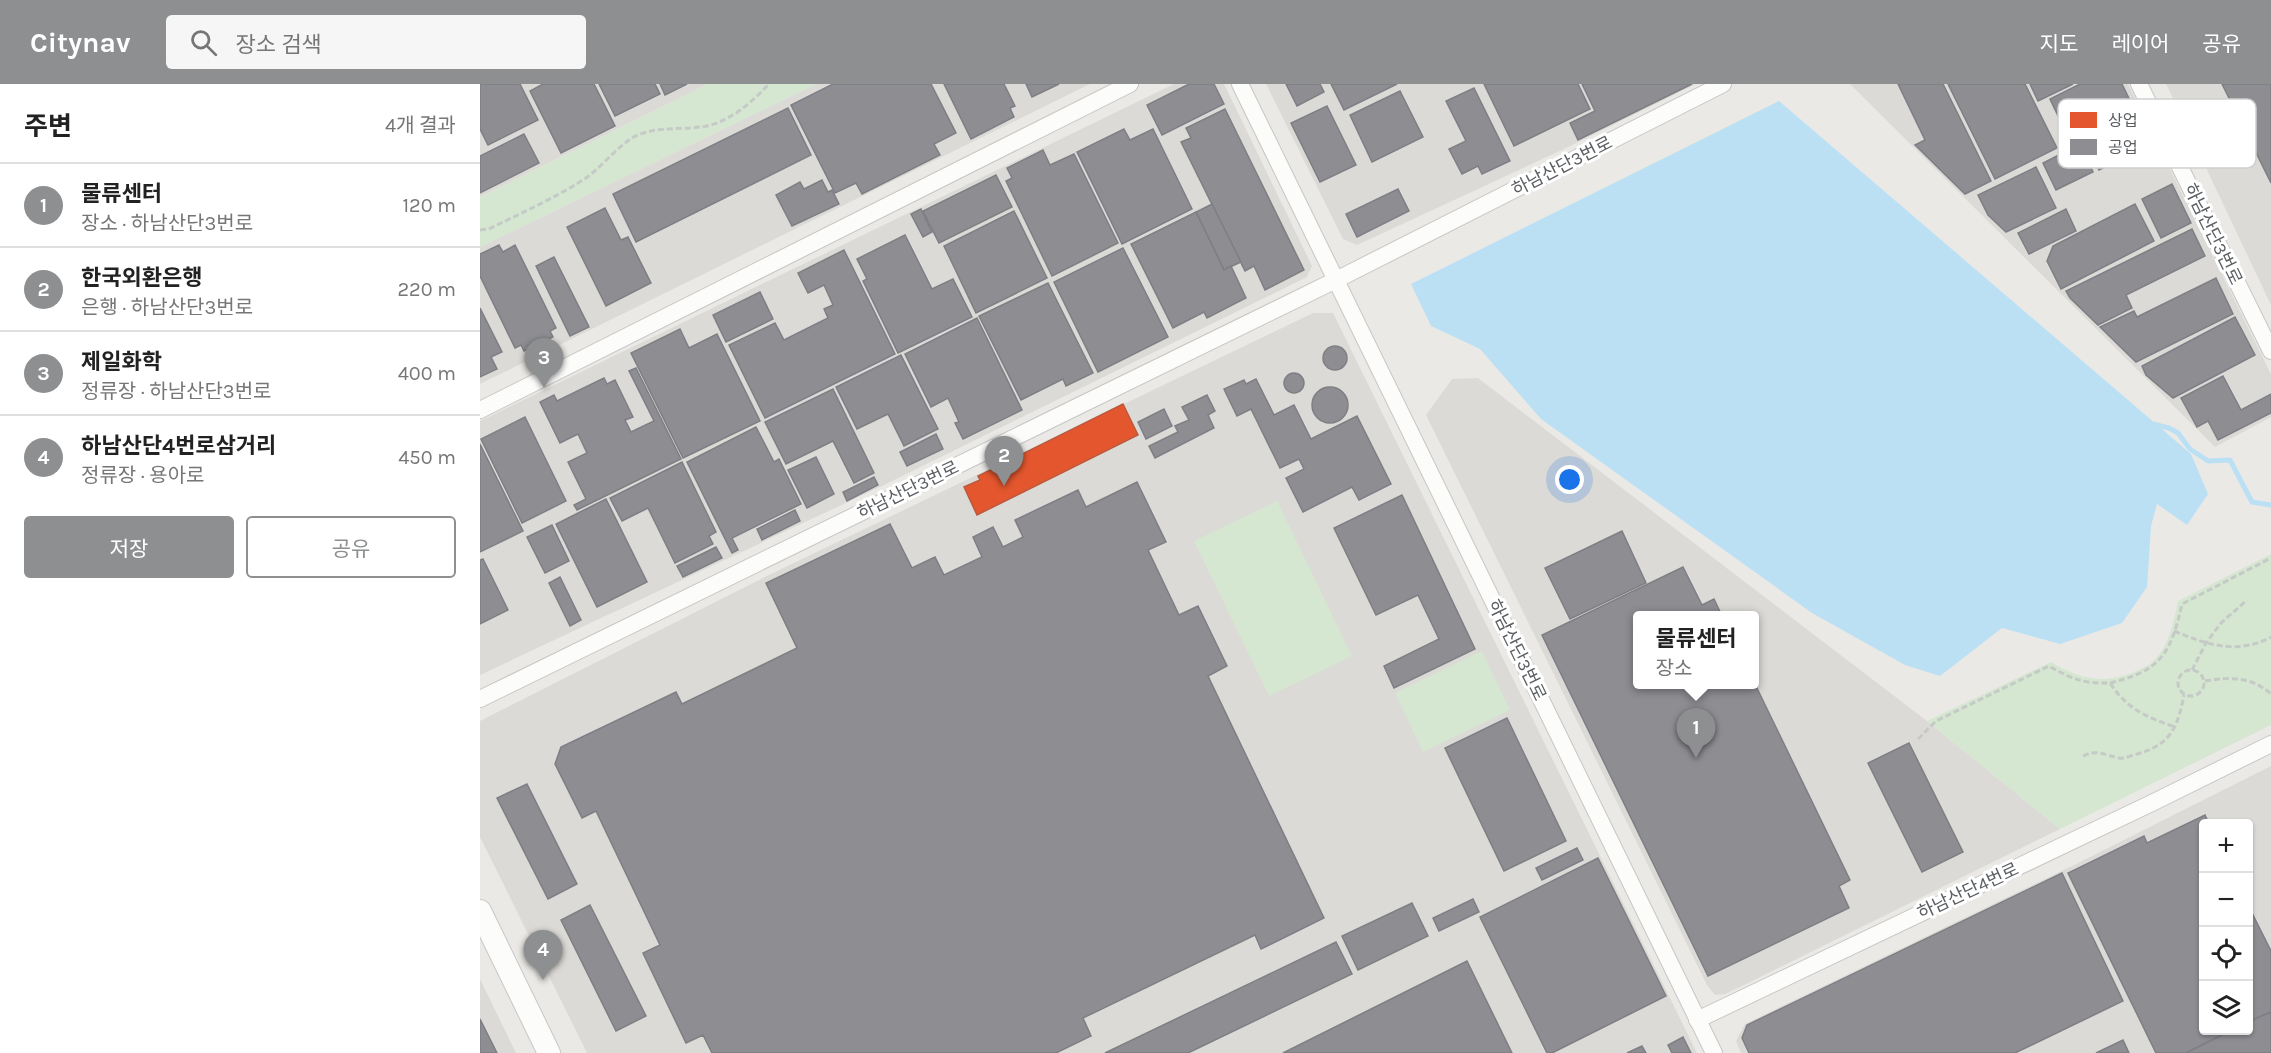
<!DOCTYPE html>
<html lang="ko">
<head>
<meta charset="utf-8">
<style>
	body { margin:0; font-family:Karla,"Noto Sans KR",sans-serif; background:#f6f6f6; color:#222 }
	.controls { position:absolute; right:18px; bottom:18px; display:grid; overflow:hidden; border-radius:6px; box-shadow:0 2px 4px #0004 }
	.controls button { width:54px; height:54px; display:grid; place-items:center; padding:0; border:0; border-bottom:2px solid #e0e0e0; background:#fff; color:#222; font:30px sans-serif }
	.you { position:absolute; left:1090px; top:396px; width:21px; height:21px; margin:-15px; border:4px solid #fff; border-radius:50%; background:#1a73e8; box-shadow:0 0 0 9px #1a73e833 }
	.badge { display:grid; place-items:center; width:39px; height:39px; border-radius:50%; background:#8d8f90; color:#fff; font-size:20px; font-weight:700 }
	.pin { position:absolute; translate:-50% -50px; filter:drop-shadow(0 2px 3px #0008) }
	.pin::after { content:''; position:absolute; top:32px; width:21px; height:18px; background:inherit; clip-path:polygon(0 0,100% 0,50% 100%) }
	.popup { position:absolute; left:1153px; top:527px; width:126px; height:78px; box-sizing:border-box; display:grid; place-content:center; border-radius:6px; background:#fff; filter:drop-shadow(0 2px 4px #0005); font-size:20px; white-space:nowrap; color:#767676 }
	.popup b { font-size:22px; color:#222 }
	.popup::after { content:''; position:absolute; left:50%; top:100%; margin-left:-12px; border:12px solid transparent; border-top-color:#fff }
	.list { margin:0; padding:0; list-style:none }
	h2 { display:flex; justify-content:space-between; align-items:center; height:78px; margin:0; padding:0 24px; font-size:26px }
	h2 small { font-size:20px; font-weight:400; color:#767676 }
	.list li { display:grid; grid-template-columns:39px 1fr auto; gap:18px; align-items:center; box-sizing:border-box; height:84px; padding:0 24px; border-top:2px solid #e0e0e0 }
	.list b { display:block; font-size:22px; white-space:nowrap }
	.list p { margin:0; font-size:20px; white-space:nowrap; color:#767676 }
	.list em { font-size:20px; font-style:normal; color:#767676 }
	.actions { display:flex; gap:12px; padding:18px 24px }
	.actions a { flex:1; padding:14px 0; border:2px solid #8d8f90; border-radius:6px; text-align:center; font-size:21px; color:#8d8f90 }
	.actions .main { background:#8d8f90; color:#fff }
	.icon { flex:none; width:33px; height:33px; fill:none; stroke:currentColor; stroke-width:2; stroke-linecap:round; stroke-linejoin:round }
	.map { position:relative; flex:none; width:1791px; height:969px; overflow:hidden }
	header { display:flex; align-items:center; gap:36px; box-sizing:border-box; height:84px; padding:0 30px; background:#8d8f90; color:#fff }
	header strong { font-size:28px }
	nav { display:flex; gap:33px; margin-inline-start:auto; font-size:21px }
	.search { width:420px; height:54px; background:#f6f6f6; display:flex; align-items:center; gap:15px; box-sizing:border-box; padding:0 21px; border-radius:6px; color:#767676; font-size:22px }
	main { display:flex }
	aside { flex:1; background:#fff }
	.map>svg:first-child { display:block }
	.industrial { fill:#dcdad6; fill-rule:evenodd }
	.green { fill:#d5e6d1 }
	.water { fill:#bbe0f4 }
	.shops { fill:#e4572e; stroke:#bb593e; stroke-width:1.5 }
	.industry { fill:#8d8d92; stroke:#7e7f84; stroke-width:1.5 }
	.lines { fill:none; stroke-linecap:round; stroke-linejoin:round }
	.stream { stroke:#bbe0f4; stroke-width:5 }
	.street-casing { stroke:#c6c6c6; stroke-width:18 }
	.secondary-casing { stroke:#c7c7c7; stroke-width:24 }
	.path { stroke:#c5cac7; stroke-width:3; stroke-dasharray:6 3; stroke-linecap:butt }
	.street { stroke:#fcfcfb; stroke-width:16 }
	.secondary { stroke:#fcfcfb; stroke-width:22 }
	.labels { text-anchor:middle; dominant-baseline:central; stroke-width:6; stroke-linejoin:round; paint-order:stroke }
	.street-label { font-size:18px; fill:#5b5f62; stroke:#fff }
	.key { fill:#fff; stroke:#cecfd0; stroke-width:1.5 }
	.key-label { font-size:16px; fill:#5b5f62 }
</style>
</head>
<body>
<header>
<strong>Citynav</strong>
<div class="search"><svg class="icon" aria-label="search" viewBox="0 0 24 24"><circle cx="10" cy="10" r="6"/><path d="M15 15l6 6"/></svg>장소 검색</div>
<nav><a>지도</a><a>레이어</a><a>공유</a></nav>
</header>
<main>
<aside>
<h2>주변<small>4개 결과</small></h2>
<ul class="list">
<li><span class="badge">1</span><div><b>물류센터</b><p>장소 · 하남산단3번로</p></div><em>120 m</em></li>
<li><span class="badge">2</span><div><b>한국외환은행</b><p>은행 · 하남산단3번로</p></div><em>220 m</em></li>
<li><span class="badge">3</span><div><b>제일화학</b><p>정류장 · 하남산단3번로</p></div><em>400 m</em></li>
<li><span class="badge">4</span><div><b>하남산단4번로삼거리</b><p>정류장 · 용아로</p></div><em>450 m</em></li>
</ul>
<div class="actions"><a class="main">저장</a><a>공유</a></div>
</aside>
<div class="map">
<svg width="1791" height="969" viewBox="0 0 1791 969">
	<rect width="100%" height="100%" fill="#ebe9e5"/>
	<g class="industrial">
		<polygon points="0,0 228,0 0,113"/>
		<polygon points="336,0 610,0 0,300 0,163"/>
		<polygon points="694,0 744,0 832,182 827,193 406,400 0,591 0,337"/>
		<polygon points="786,0 1216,0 1082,66 877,161 863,155"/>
		<polygon points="1370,0 1648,0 1791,290 1791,333 1735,363"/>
		<polygon points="1686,0 1791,0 1791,221 1691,10"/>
		<polygon points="833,229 853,229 1217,969 107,969 0,753 0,637 293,489"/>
		<path d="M998,294L1447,637L1580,745L1266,900L1245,910L1235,911L1227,901L946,331L972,295ZM1158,532H1274V600H1158Z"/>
		<path d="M1791,682V969H1261L1256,957L1265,940L1594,781ZM1724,740H1768V946H1724Z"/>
		<polygon points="0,895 36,969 0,969"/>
	</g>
	<g class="green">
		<polygon points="228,0 336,0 0,163 0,113"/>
		<polygon points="797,417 872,572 789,612 714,457"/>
		<path d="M1791,470V641L1580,745L1447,637L1571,578C1600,595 1622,601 1654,588C1663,584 1671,581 1677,573C1690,559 1694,535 1698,517Z"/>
		<polygon points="1002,567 1030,626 943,668 915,609"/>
	</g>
	<polygon class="water" points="1299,17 1711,370 1728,410 1707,441 1677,420 1671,442 1667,503 1642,539 1580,560 1522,544 1460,592 1425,581 1332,529 1061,335 1000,265 951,242 931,200"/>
	<polygon class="shops" points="643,320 658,351 497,431 484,403 500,396 498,392"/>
	<g class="industry">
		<polygon points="0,0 40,0 58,36 8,61 0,45"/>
		<polygon points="63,0 114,0 135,42 81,69 50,7"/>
		<polygon points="119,0 175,0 180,10 135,32"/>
		<polygon points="180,0 207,0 185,11"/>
		<polygon points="353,0 451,0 476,49 454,60 460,71 382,110 376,99 355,109 311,21"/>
		<polygon points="464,0 524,0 535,22 530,24 534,33 491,55"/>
		<polygon points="546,0 579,0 552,13"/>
		<polygon points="709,0 734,0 744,20 682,51 667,21"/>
		<polygon points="806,0 840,0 844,8 817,22"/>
		<polygon points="851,0 917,0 864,26"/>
		<polygon points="1004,0 1098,0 1110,25 1034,62"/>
		<polygon points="1102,0 1212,0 1098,56 1090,39 1115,27"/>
		<polygon points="1418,0 1463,0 1511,97 1485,110 1435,61 1445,56"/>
		<polygon points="1468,0 1545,0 1577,64 1515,95"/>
		<polygon points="1550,0 1593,0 1558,17"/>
		<polygon points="1600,0 1642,0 1655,27 1591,59 1570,15"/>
		<polygon points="1742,0 1791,0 1791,99"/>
		<polygon points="994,4 1030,77 1002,90 998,82 982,90 969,65 986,57 966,17"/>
		<polygon points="920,7 943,53 892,78 870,31"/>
		<polygon points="847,22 876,81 840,98 811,39"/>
		<polygon points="308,24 331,71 156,158 133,110"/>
		<polygon points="745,25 824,186 785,206 774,182 765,187 701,58 711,54 706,44"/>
		<polygon points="1658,32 1672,60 1619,86 1605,58"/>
		<polygon points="644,45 650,56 673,45 712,125 642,160 597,68"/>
		<polygon points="44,50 59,79 0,109 0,72"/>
		<polygon points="1600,60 1613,88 1576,106 1563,79"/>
		<polygon points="563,66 570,81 594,70 638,159 572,192 526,97 532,94 527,84"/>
		<polygon points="1556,83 1576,124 1526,148 1508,131 1498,111"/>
		<polygon points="516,91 532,123 459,159 443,127"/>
		<polygon points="342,96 348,108 352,106 359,120 312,142 296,111 320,98 324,105"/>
		<polygon points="1692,100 1711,139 1681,154 1662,115"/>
		<polygon points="918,105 929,127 877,153 866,130"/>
		<polygon points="732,120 761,178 744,186 716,128"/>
		<polygon points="1655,120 1674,157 1581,205 1567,177 1573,162"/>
		<polygon points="125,124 141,156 148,153 171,199 126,222 87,143"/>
		<polygon points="441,125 452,148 443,153 431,130"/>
		<polygon points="1586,125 1596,147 1549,170 1538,149"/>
		<polygon points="534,127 567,194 496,229 464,162"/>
		<polygon points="716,128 744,186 751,182 766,214 727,234 724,228 693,244 651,160"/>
		<polygon points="1712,145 1725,172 1646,211 1652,224 1618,241 1590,214 1586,207"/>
		<polygon points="425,151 452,205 473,195 492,233 418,269 383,197 387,195 377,175"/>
		<polygon points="19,161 23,168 35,161 76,244 70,247 73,253 44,267 41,261 35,264 0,192 0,170"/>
		<polygon points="643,164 688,253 618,288 574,198"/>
		<polygon points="364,166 415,270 285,334 249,261 295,239 304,256 348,234 344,225 353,221 344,201 328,209 318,189"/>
		<polygon points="74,173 109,243 90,252 56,182"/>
		<polygon points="1736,194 1753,230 1656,278 1620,243 1654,227 1657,233"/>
		<polygon points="568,199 613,289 586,302 583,295 541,316 499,232"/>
		<polygon points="280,208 293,235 246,258 233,231"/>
		<polygon points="0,224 22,268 11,273 17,285 0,293"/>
		<polygon points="1755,233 1775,271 1693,314 1666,291 1662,282"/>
		<polygon points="497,234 542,326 483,355 475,339 479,338 468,314 451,323 425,270"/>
		<polygon points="200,245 209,264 237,250 280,337 203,374 151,269"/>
		<circle cx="855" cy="274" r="12"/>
		<polygon points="421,271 458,345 424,362 408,330 377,345 356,303"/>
		<polygon points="156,284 201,375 97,426 94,421 106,415 88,378 107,369 98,350 80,359 60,318 74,311 77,317 124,294 127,300 135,296 153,333 145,336 151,348 174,337 149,287"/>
		<circle cx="814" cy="299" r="10"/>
		<polygon points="1743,292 1761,326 1791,310 1791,329 1738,356 1728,337 1717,343 1701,314"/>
		<polygon points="776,295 794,331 814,321 831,355 877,332 911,400 879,416 872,403 823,428 806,394 824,385 819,375 800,384 771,325 757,332 744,305 764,296 766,300"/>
		<circle cx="850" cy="321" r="18"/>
		<polygon points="353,305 394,389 374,399 353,357 306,380 285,338"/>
		<polygon points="727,311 735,327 728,331 734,344 675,374 669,362 698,348 695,342 709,336 702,323"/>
		<polygon points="684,325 692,342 666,355 658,338"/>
		<polygon points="45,333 86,417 42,439 1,355"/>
		<polygon points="276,343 294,378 299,375 321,420 252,454 258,466 252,469 207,378"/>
		<polygon points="456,350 463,365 427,382 420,368"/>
		<polygon points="0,360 43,447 0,468"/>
		<polygon points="336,373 354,410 327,424 308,386"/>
		<polygon points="202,378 236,448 229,452 233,460 195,479 168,424 142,437 130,414"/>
		<polygon points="394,393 398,401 367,417 363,408"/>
		<polygon points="657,398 686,458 668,466 699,531 718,522 747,582 728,592 844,834 781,865 775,851 603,934 611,952 576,969 232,969 223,951 206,959 163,869 180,861 116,727 102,734 75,680 81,663 196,608 202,620 317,564 286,499 410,440 432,484 455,473 464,491 502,473 493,453 513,443 523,463 543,453 535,436 598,406 606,423"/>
		<polygon points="922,411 995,565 914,604 904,582 959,555 938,511 896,531 854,444"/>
		<polygon points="126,415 167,498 117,523 76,440"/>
		<polygon points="315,426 320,437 282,456 277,445"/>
		<polygon points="72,441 89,477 65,489 47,453"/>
		<polygon points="1142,447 1166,499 1090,535 1065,484"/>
		<polygon points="236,463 242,474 203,493 197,482"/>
		<polygon points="3,475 28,526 0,540 0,476"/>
		<polygon points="1203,483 1222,521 1234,515 1242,532 1158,532 1158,600 1274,600 1274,598 1370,796 1359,802 1369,824 1228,892 1062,551"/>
		<polygon points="80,493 101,536 90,542 69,499"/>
		<polygon points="1027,634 1086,757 1024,787 965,664"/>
		<polygon points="1429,659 1483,768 1442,788 1388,679"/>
		<polygon points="47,700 97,800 68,815 17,714"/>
		<polygon points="1725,731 1729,740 1724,740 1724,946 1752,946 1706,969 1676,969 1588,789 1664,752 1667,759"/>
		<polygon points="1097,764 1103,776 1062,796 1056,784"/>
		<polygon points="1118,774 1186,912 1072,969 1067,969 1000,833"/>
		<polygon points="1582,789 1643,917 1535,969 1269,969 1262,954 1267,941"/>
		<polygon points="993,815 999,828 959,847 953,834"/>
		<polygon points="932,819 948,852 878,886 862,852"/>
		<polygon points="110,821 166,932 136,947 81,836"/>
		<polygon points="1768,821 1791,867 1791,928 1768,938"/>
		<polygon points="856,858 872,890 708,969 625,969"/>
		<polygon points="987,877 1032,969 803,969"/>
		<polygon points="1791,928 1791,969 1706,969 1752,946 1768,946 1768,938"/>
		<polygon points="0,935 17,969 0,969"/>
		<polygon points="1203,953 1211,969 1192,969 1188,961"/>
		<polygon points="1643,956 1649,969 1616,969"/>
		<polygon points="1162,962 1166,969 1147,969"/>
	</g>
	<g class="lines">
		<polyline class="stream" points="1673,340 1689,344 1698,349 1710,365 1728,377 1750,376 1772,418 1791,421"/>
		<defs>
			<g id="street">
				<polyline points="760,0 1234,969"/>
				<polyline points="1659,0 1791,267"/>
				<polyline points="0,326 650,0"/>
				<polyline points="0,615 856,196 1243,0"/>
				<polyline points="1217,936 1676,717 1791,660"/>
			</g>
			<polyline id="secondary" points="0,827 69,969"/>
		</defs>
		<use href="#street" class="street-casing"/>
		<use href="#secondary" class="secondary-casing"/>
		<g class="path">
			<path d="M0,146L9,145C41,129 73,115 103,96C120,85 136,64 152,54C173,42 197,46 220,43C248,40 271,19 289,0"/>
			<path d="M1694,547C1728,561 1757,571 1791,553"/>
			<circle cx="1711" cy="599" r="13"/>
			<polyline points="1712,586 1726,559 1741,539 1767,516"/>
			<path d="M1725,597C1749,593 1771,592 1791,610"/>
			<path d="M1630,599C1681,587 1691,569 1702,520L1791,474"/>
			<path d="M1438,655L1456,637L1569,582C1592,595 1604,600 1630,599C1647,625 1666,633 1695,643"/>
			<path d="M1603,672C1617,665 1624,671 1639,674C1645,675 1652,671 1657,670C1691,661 1698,642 1704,611"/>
		</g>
		<use href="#street" class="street"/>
		<use href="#secondary" class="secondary"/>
	</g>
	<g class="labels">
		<g class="street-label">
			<text transform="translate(1082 82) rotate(-27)">하남산단3번로</text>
			<text transform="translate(1733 150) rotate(64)">하남산단3번로</text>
			<text transform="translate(428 406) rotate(-26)">하남산단3번로</text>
			<text transform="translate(1037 566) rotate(64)">하남산단3번로</text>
			<text transform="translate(1488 807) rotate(-25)">하남산단4번로</text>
		</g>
	</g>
	<rect x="1578" y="15" width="198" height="69" rx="9" class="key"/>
	<rect x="1590" y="28" width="27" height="16" fill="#e4572e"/>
	<rect x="1590" y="55" width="27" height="16" fill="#8d8d92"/>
	<g class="key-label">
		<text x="1628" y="42">상업</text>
		<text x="1628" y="69">공업</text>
	</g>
</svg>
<div class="controls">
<button>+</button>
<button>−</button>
<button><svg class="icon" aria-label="locate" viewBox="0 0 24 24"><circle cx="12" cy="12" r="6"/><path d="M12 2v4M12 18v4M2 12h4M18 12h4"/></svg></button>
<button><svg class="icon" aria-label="layers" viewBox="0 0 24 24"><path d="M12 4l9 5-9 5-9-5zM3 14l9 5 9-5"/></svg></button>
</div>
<div class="you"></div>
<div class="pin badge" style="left:1216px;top:674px">1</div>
<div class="popup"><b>물류센터</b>장소</div>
<div class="pin badge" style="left:524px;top:402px">2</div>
<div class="pin badge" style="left:64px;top:304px">3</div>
<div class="pin badge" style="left:63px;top:896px">4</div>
</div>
</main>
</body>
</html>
